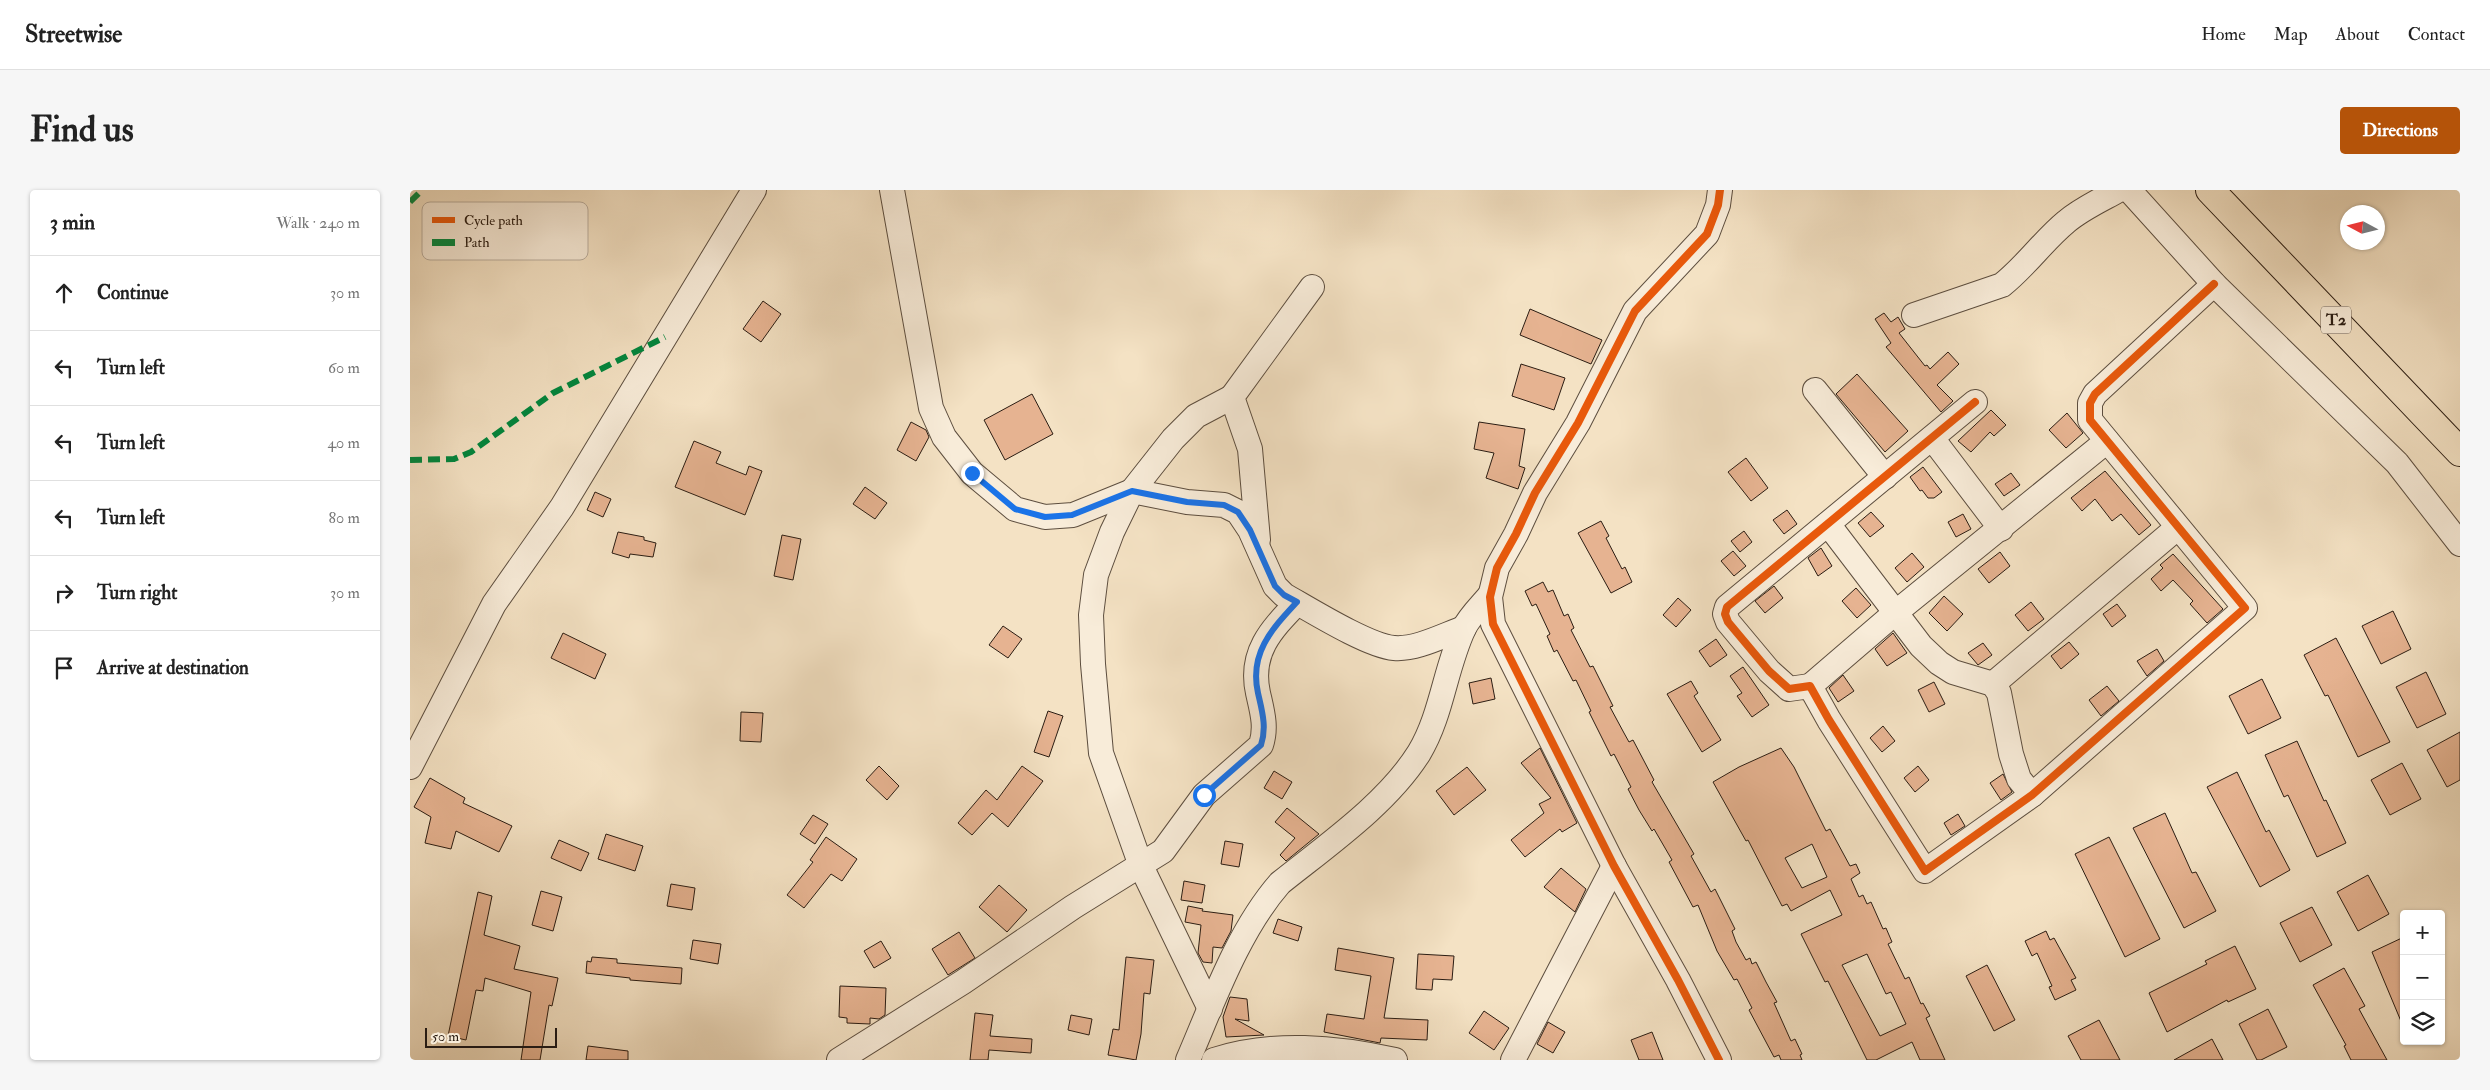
<!DOCTYPE html>
<html lang="en">
<head>
<meta charset="utf-8">
<style>
	body { margin:0; font-family:"IM FELL Double Pica",serif; background:#f6f6f6; color:#222 }
	.controls { position:absolute; right:15px; bottom:15px; display:grid; overflow:hidden; border-radius:5px; box-shadow:0 1px 4px #0004 }
	.controls button { width:45px; height:45px; display:grid; place-items:center; padding:0; border:0; border-bottom:1px solid #e0e0e0; background:#fff; color:#222; font:25px sans-serif }
	.compass { position:absolute; left:1930px; top:15px; width:45px; height:45px; border-radius:50%; background:#fff; box-shadow:0 1px 4px #0004; rotate:277deg }
	.scale { position:absolute; left:15px; bottom:12px; width:132px; box-sizing:border-box; padding-left:5px; border:2px solid #2b1d13; border-top:0; font-size:14px; line-height:18px; white-space:nowrap; color:#2b1d13; -webkit-text-stroke:4px #f8ecd9; paint-order:stroke }
	.stop { position:absolute; width:15px; height:15px; margin:-11px; border:4px solid #1a73e8; border-radius:50%; background:#fff }
	.stop.end { background:#1a73e8; border-color:#fff; box-shadow:0 1px 5px #0008 }
	.list { margin:0; padding:0; list-style:none }
	h2 { display:flex; justify-content:space-between; align-items:center; height:65px; margin:0; padding:0 20px; font-size:21px }
	h2 small { font-size:16px; font-weight:400; color:#767676 }
	.list li { display:grid; grid-template-columns:32px 1fr auto; gap:15px; align-items:center; box-sizing:border-box; height:75px; padding:0 20px; border-top:1px solid #e0e0e0 }
	.list b { display:block; font-size:19px; white-space:nowrap }
	.list em { font-size:16px; font-style:normal; color:#767676 }
	.icon { flex:none; width:28px; height:28px; fill:none; stroke:currentColor; stroke-width:2; stroke-linecap:round; stroke-linejoin:round }
	.map { position:relative; flex:none; width:2050px; height:870px; overflow:hidden; border-radius:5px }
	header { display:flex; align-items:center; gap:30px; box-sizing:border-box; height:70px; padding:0 25px; background:#fff; border-bottom:1px solid #e0e0e0 }
	header strong { font-size:24px }
	nav { display:flex; gap:28px; margin-inline-start:auto; font-size:18px }
	.intro { display:flex; align-items:center; justify-content:space-between; box-sizing:border-box; height:120px; padding:0 30px }
	h1 { margin:0; font-size:35px }
	.button { padding:12px 22px; border-radius:5px; background:#b45309; color:#fff; font-size:18px; font-weight:700 }
	main { display:flex; gap:30px; padding:0 30px }
	aside { flex:1; background:#fff; border-radius:5px; box-shadow:0 1px 4px #0004 }
	.map>svg:first-child { display:block }
	.building { fill:#e6b391; stroke:#2b1d13; fill-rule:evenodd }
	.lines { fill:none; stroke-linecap:round; stroke-linejoin:round }
	.minor-casing { stroke:#5d4e3f; stroke-width:26 }
	.highway-casing { stroke:#2b1d13; stroke-width:30 }
	.minor { stroke:#f8ecd9; stroke-width:24 }
	.highway { stroke:#f4e2c4; stroke-width:28 }
	.quiet { stroke:#00873e; stroke-width:6; stroke-dasharray:12 6; stroke-linecap:butt }
	.cycleway-casing { stroke:#f8ecd9; stroke-width:11 }
	.cycleway { stroke:#e8590c; stroke-width:8 }
	.route { stroke:#1a73e8; stroke-width:6 }
	.labels { text-anchor:middle; dominant-baseline:central; stroke-width:5; stroke-linejoin:round; paint-order:stroke }
	.shield { fill:#f8ecd9; stroke:#685b4e; stroke-width:1 }
	.shield-label { font-size:16px; font-weight:bold; fill:#2b1d13 }
	.key { fill:#f8ecd9; stroke:#baae9e; stroke-width:1 }
	.key-label { font-size:14px; fill:#2b1d13 }
</style>
</head>
<body>
<header>
<strong>Streetwise</strong>
<nav><a>Home</a><a>Map</a><a>About</a><a>Contact</a></nav>
</header>
<div class="intro"><h1>Find us</h1><a class="button">Directions</a></div>
<main>
<aside>
<h2>3 min<small>Walk · 240 m</small></h2>
<ul class="list">
<li><svg class="icon" aria-label="ahead" viewBox="0 0 24 24"><path d="M12 20V5M6 11l6-6 6 6"/></svg><div><b>Continue</b></div><em>30 m</em></li>
<li><svg class="icon" aria-label="left" viewBox="0 0 24 24"><path d="M17 20v-9H6M10 6l-5 5 5 5"/></svg><div><b>Turn left</b></div><em>60 m</em></li>
<li><svg class="icon" aria-label="left" viewBox="0 0 24 24"><path d="M17 20v-9H6M10 6l-5 5 5 5"/></svg><div><b>Turn left</b></div><em>40 m</em></li>
<li><svg class="icon" aria-label="left" viewBox="0 0 24 24"><path d="M17 20v-9H6M10 6l-5 5 5 5"/></svg><div><b>Turn left</b></div><em>80 m</em></li>
<li><svg class="icon" aria-label="right" viewBox="0 0 24 24"><path d="M7 20v-9h11M14 6l5 5-5 5"/></svg><div><b>Turn right</b></div><em>30 m</em></li>
<li><svg class="icon" aria-label="arrive" viewBox="0 0 24 24"><path d="M6 21V4h12l-3 4 3 4H6"/></svg><div><b>Arrive at destination</b></div></li>
</ul>
</aside>
<div class="map">
<svg width="2050" height="870" viewBox="0 0 2050 870">
	<rect width="100%" height="100%" fill="#f4e2c4"/>
	<filter id="stains"><feTurbulence type="fractalNoise" baseFrequency=".004" numOctaves="4"/><feColorMatrix values="0 0 0 0 .2 0 0 0 0 .09 0 0 0 0 .02 0 0 0 .5 -.17"/></filter>
	<radialGradient id="worn" r=".72"><stop offset=".6" stop-color="#630" stop-opacity="0"/><stop offset="1" stop-color="#630" stop-opacity=".3"/></radialGradient>
	<g class="building">
		<polygon points="353,111 371,124 351,152 333,139"/>
		<polygon points="1120,119 1192,150 1181,174 1110,145"/>
		<polygon points="1474,123 1481,132 1488,127 1495,139 1489,143 1515,176 1517,175 1520,179 1538,162 1549,174 1527,195 1543,211 1531,222 1476,157 1481,153 1465,129"/>
		<polygon points="1111,174 1155,188 1144,220 1102,206"/>
		<polygon points="1447,184 1498,241 1475,262 1426,204"/>
		<polygon points="622,204 643,244 595,270 574,230"/>
		<polygon points="1581,220 1596,235 1584,246 1580,242 1561,262 1548,251"/>
		<polygon points="1657,223 1673,243 1656,258 1639,240"/>
		<polygon points="501,232 516,240 519,247 506,271 487,260"/>
		<polygon points="1069,232 1115,239 1109,276 1115,278 1108,299 1076,288 1084,263 1064,259"/>
		<polygon points="284,251 311,262 306,273 336,285 339,276 352,281 335,325 265,297"/>
		<polygon points="1336,268 1358,298 1341,311 1318,282"/>
		<polygon points="1513,277 1532,302 1524,308 1518,308 1512,300 1510,301 1500,287"/>
		<polygon points="1695,281 1741,335 1729,345 1711,324 1702,331 1685,309 1672,321 1661,308"/>
		<polygon points="1601,283 1610,295 1594,306 1585,294"/>
		<polygon points="455,297 477,313 465,329 443,314"/>
		<polygon points="185,302 201,309 193,327 177,320"/>
		<polygon points="1377,320 1387,334 1374,344 1363,330"/>
		<polygon points="1461,322 1474,336 1460,347 1448,333"/>
		<polygon points="1553,324 1561,339 1546,347 1538,332"/>
		<polygon points="1191,331 1199,346 1196,348 1212,379 1215,377 1222,392 1201,403 1168,343"/>
		<polygon points="1334,341 1342,352 1330,362 1321,351"/>
		<polygon points="208,342 234,347 234,350 246,353 243,367 220,364 219,368 202,363"/>
		<polygon points="372,345 391,349 383,390 364,386"/>
		<polygon points="1411,358 1422,376 1408,386 1398,368"/>
		<polygon points="1323,361 1336,376 1324,386 1311,371"/>
		<polygon points="1590,362 1600,376 1579,393 1568,379"/>
		<polygon points="1502,363 1514,377 1497,392 1485,378"/>
		<polygon points="1763,364 1813,419 1797,433 1780,414 1783,411 1763,390 1751,401 1741,389 1753,378 1750,375"/>
		<polygon points="1133,392 1138,402 1143,400 1154,426 1158,424 1164,438 1161,440 1180,477 1183,476 1203,516 1200,517 1214,543 1219,552 1223,550 1244,590 1242,592 1284,664 1281,666 1301,702 1305,699 1325,739 1322,741 1326,752 1336,770 1340,768 1342,774 1346,772 1356,792 1367,812 1364,813 1381,851 1385,849 1392,864 1390,865 1392,870 1371,870 1369,865 1364,867 1339,820 1342,818 1327,789 1324,790 1307,761 1288,715 1283,717 1259,672 1262,670 1244,639 1242,641 1229,620 1218,599 1221,597 1204,564 1201,566 1179,522 1181,521 1166,490 1163,491 1147,460 1144,462 1137,446 1140,444 1126,414 1122,416 1115,401"/>
		<polygon points="1364,396 1373,408 1355,423 1345,411"/>
		<polygon points="1446,398 1461,415 1447,428 1432,411"/>
		<polygon points="1534,406 1553,424 1537,441 1519,423"/>
		<polygon points="1268,408 1281,420 1266,437 1253,425"/>
		<polygon points="1621,412 1634,429 1618,441 1605,425"/>
		<polygon points="1707,414 1716,426 1702,437 1693,424"/>
		<polygon points="1983,421 2001,459 1971,474 1952,436"/>
		<polygon points="593,436 612,449 598,468 579,455"/>
		<polygon points="153,443 196,464 185,489 141,468"/>
		<polygon points="1483,443 1497,463 1477,476 1465,459"/>
		<polygon points="1926,448 1980,552 1948,567 1918,505 1915,506 1894,465"/>
		<polygon points="1306,449 1317,465 1300,477 1289,461"/>
		<polygon points="1659,452 1669,464 1651,479 1641,466"/>
		<polygon points="1573,453 1582,465 1568,475 1558,463"/>
		<polygon points="1747,459 1754,471 1737,486 1727,471"/>
		<polygon points="1333,477 1359,515 1342,527 1327,506 1332,503 1320,486"/>
		<polygon points="2016,482 2036,524 2007,538 1986,497"/>
		<polygon points="1433,485 1444,501 1428,512 1419,498"/>
		<polygon points="1081,488 1085,509 1063,514 1059,493"/>
		<polygon points="1852,489 1871,528 1838,544 1819,506"/>
		<polygon points="1281,491 1288,503 1284,506 1311,550 1292,562 1257,504"/>
		<polygon points="1524,492 1535,514 1519,522 1508,500"/>
		<polygon points="1697,496 1709,511 1691,526 1679,510"/>
		<polygon points="638,521 653,526 639,567 624,562"/>
		<polygon points="331,522 353,523 351,552 330,551"/>
		<polygon points="1473,536 1485,551 1472,562 1460,548"/>
		<polygon points="2050,542 2050,590 2037,597 2017,560"/>
		<polygon points="1887,551 1914,611 1916,610 1936,653 1907,667 1878,605 1874,607 1855,565"/>
		<polygon points="1130,558 1167,633 1152,642 1150,639 1115,667 1101,650 1134,623 1129,614 1141,608 1111,573"/>
		<path d="M1371,558L1384,577L1416,641L1420,639L1440,676L1446,674L1450,683L1441,689L1449,707L1453,705L1457,714L1461,712L1473,739L1476,738L1482,752L1478,754L1495,789L1499,787L1511,814L1513,813L1520,826L1516,828L1535,870H1510L1502,852L1466,870H1457L1418,791L1415,792L1391,744L1432,725L1420,700L1381,721L1377,714L1372,716L1338,650L1336,651L1303,592L1329,577ZM1402,654L1417,687L1392,698L1375,668ZM1457,764L1476,804L1481,802L1496,834L1470,846L1432,775Z"/>
		<polygon points="1992,573 2011,609 1980,625 1961,590"/>
		<polygon points="469,576 489,596 477,610 456,590"/>
		<polygon points="612,576 633,591 598,637 582,623 562,645 548,633 576,600 587,610"/>
		<polygon points="1508,576 1519,590 1505,602 1494,588"/>
		<polygon points="1057,577 1076,600 1044,625 1026,601"/>
		<polygon points="864,581 882,592 872,609 854,598"/>
		<polygon points="1827,582 1856,642 1859,640 1880,680 1850,697 1797,597"/>
		<polygon points="1593,584 1602,602 1591,610 1580,593"/>
		<polygon points="20,588 55,608 53,613 102,636 89,662 46,641 41,659 15,653 21,627 4,617"/>
		<polygon points="877,618 909,644 876,671 870,665 885,648 865,632"/>
		<polygon points="1755,623 1782,683 1786,682 1806,721 1774,738 1723,638"/>
		<polygon points="1548,624 1555,636 1541,645 1534,633"/>
		<polygon points="403,625 418,634 405,654 390,644"/>
		<polygon points="196,644 233,656 225,681 188,669"/>
		<polygon points="416,647 447,669 432,691 421,684 394,718 377,705 403,672 400,670"/>
		<polygon points="1699,647 1750,749 1715,767 1665,664"/>
		<polygon points="149,650 179,663 171,681 141,668"/>
		<polygon points="815,651 833,654 829,677 811,674"/>
		<polygon points="1151,678 1176,699 1165,722 1134,697"/>
		<polygon points="1958,685 1979,724 1948,741 1927,702"/>
		<polygon points="774,691 795,695 792,713 771,710"/>
		<polygon points="261,694 285,698 282,720 257,716"/>
		<polygon points="589,695 617,720 597,742 569,717"/>
		<polygon points="131,701 152,707 143,741 122,735"/>
		<polygon points="68,702 82,706 74,745 110,756 104,779 148,788 142,816 139,815 130,870 111,870 121,802 75,788 73,801 66,800 56,850 38,846"/>
		<polygon points="778,716 793,719 792,721 823,725 821,741 812,758 803,757 802,773 793,772 788,763 791,735 775,732"/>
		<polygon points="1902,717 1922,755 1890,772 1870,733"/>
		<polygon points="868,729 892,737 888,751 863,743"/>
		<polygon points="1636,741 1640,750 1644,748 1666,788 1661,790 1666,800 1645,810 1639,797 1642,796 1627,763 1622,766 1615,751"/>
		<polygon points="549,742 565,768 538,785 522,759"/>
		<polygon points="1994,747 1994,836 1993,836 1962,762"/>
		<polygon points="283,750 311,754 308,774 280,769"/>
		<polygon points="471,751 481,768 464,778 454,761"/>
		<polygon points="1825,756 1846,799 1818,812 1817,810 1757,842 1739,803 1797,774 1795,771"/>
		<polygon points="928,758 984,768 974,828 1018,830 1017,850 971,848 970,853 914,842 917,824 954,829 961,786 925,780"/>
		<polygon points="1008,764 1044,766 1042,790 1023,789 1022,800 1006,799"/>
		<polygon points="182,767 207,769 207,773 272,778 271,794 220,790 220,788 176,783 177,771 181,772"/>
		<polygon points="716,767 744,770 740,804 734,803 731,844 726,870 698,865 703,839 709,840"/>
		<polygon points="1577,775 1605,830 1584,841 1556,786"/>
		<polygon points="1934,778 1955,816 1949,819 1977,870 1941,870 1934,856 1936,855 1903,795"/>
		<polygon points="430,796 476,798 475,825 469,829 460,828 460,834 437,833 437,828 429,827"/>
		<polygon points="820,807 837,809 839,831 825,829 854,845 816,847 813,827"/>
		<polygon points="1858,819 1877,857 1851,870 1847,870 1829,834"/>
		<polygon points="1074,821 1099,838 1084,860 1059,843"/>
		<polygon points="565,823 583,825 580,846 622,849 621,863 579,860 578,870 560,870"/>
		<polygon points="661,825 682,829 679,845 658,840"/>
		<polygon points="1689,830 1710,870 1671,870 1658,846"/>
		<polygon points="1138,832 1155,842 1143,863 1127,854"/>
		<polygon points="1242,842 1253,870 1229,870 1221,850"/>
		<polygon points="1802,849 1813,870 1764,870"/>
		<polygon points="178,856 218,861 218,870 176,870"/>
	</g>
	<g class="lines">
		<defs>
			<g id="minor">
				<path d="M482,0L521,218L534,247L562,283L605,319L635,327L663,325L722,301L777,312L814,315L828,322L840,340L865,396L874,405C899,419 958,456 984,458C1006,460 1034,445 1054,438"/>
				<polyline points="1719,0 1804,94 1987,273 2050,354"/>
				<path d="M1504,125L1592,95C1616,76 1633,51 1656,32C1671,19 1691,10 1709,0"/>
				<polyline points="1405,200 1475,287"/>
				<polyline points="1565,212 1317,417 1315,424 1318,432 1359,481 1379,499 1400,496 1419,530 1515,681 1622,605 1835,418 1680,230 1680,213 1685,204 1804,94"/>
				<polyline points="1522,248 1591,339"/>
				<polyline points="1418,334 1511,456 1529,473 1543,482 1583,494 1589,503 1601,564 1609,589 1622,605"/>
				<polyline points="848,350 840,259 822,207 902,97"/>
				<polyline points="1583,494 1767,338"/>
				<polyline points="1400,496 1485,423 1697,251"/>
				<polyline points="0,577 84,414 152,317 344,0"/>
				<polyline points="800,819 731,676 691,563 683,474 681,425 686,385 702,342 722,301 763,249 786,226 822,207"/>
				<path d="M429,870L553,792L663,717L753,661L794,605L851,555C857,537 852,521 848,503C839,462 862,439 887,413"/>
				<path d="M778,870C803,812 828,741 870,693C916,656 977,614 1009,563C1032,525 1035,478 1054,438C1060,426 1071,416 1080,405"/>
				<path d="M804,870C863,851 926,857 985,870"/>
				<polyline points="1103,870 1204,676"/>
				<polyline points="1309,870 1268,790 1204,676 1083,434 1080,407 1087,378 1106,344 1125,303 1168,233 1225,121 1297,44 1308,15 1310,0"/>
			</g>
			<polyline id="highway" points="1800,0 2050,262"/>
		</defs>
		<use href="#minor" class="minor-casing"/>
		<use href="#highway" class="highway-casing"/>
		<use href="#minor" class="minor"/>
		<use href="#highway" class="highway"/>
		<g class="quiet">
			<polyline points="0,12 12,0"/>
			<polyline points="0,270 44,269 61,262 143,203 255,147"/>
		</g>
		<defs>
			<g id="cycleway">
				<polyline points="1565,212 1317,417 1315,424 1318,432 1359,481 1379,499 1400,496 1419,530 1515,681 1622,605 1835,418 1680,230 1680,213 1685,204 1804,94"/>
				<polyline points="1309,870 1268,790 1204,676 1083,434 1080,407 1087,378 1106,344 1125,303 1168,233 1225,121 1297,44 1308,15 1310,0"/>
			</g>
		</defs>
		<use href="#cycleway" class="cycleway-casing"/>
		<use href="#cycleway" class="cycleway"/>
	</g>
	<g class="lines">
		<path class="route" d="M562,283L605,319L635,327L662,325L722,301L777,312L814,315L828,322L840,340L865,396L874,405L887,412C862,439 839,463 848,503C852,521 857,537 851,555L794,605"/>
	</g>
	<g class="labels">
		<rect class="shield" x="1911" y="116.5" width="30" height="27" rx="4"/>
		<g class="shield-label">
			<text x="1926" y="130">T2</text>
		</g>
	</g>
	<rect x="12" y="12" width="166" height="58" rx="8" class="key"/>
	<rect x="22" y="27" width="23" height="6" fill="#e8590c"/>
	<rect x="22" y="49" width="23" height="7" fill="#00873e"/>
	<g class="key-label">
		<text x="54" y="35">Cycle path</text>
		<text x="54" y="57">Path</text>
	</g>
	<rect width="100%" height="100%" filter="url(#stains)"/>
	<rect width="100%" height="100%" fill="url(#worn)"/>
</svg>
<div class="controls">
<button>+</button>
<button>−</button>
<button><svg class="icon" aria-label="layers" viewBox="0 0 24 24"><path d="M12 4l9 5-9 5-9-5zM3 14l9 5 9-5"/></svg></button>
</div>
<svg class="compass" viewBox="-18 -18 36 36"><path d="M0-13l5 13h-10z" fill="#e53935"/><path d="M0 13l5-13h-10z" fill="#767676"/></svg>
<div class="scale">50 m</div>
<div class="stop" style="left:794px;top:605px"></div>
<div class="stop end" style="left:562px;top:283px"></div>
</div>
</main>
</body>
</html>
